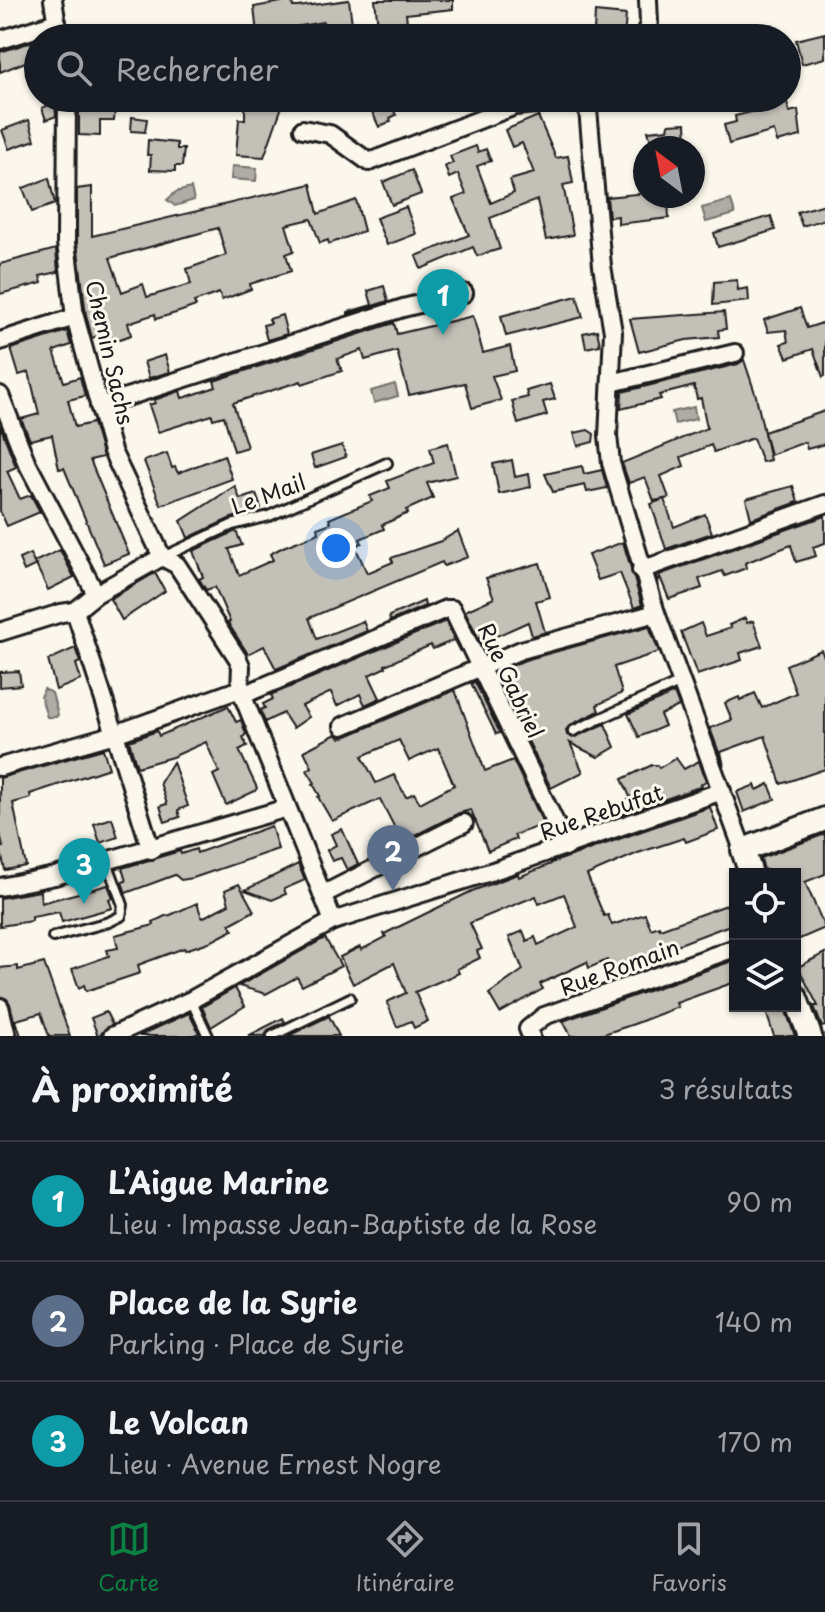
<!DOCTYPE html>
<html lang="fr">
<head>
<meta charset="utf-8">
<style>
	body { margin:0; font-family:"Playpen Sans",sans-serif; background:#242831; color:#f1f3f6 }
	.controls { position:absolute; right:24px; bottom:24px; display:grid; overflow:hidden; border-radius:0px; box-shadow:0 2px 6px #0004 }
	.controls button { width:72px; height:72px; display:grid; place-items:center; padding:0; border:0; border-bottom:2px solid #363941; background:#171b24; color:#f1f3f6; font:40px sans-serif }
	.compass { position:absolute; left:633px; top:136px; width:72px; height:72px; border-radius:50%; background:#171b24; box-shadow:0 2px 6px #0004; rotate:328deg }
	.you { position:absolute; left:336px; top:548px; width:28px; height:28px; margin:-20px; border:6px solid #fff; border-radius:50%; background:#1a73e8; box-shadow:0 0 0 12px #1a73e833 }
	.badge { display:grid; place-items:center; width:52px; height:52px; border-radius:50%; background:#0b8043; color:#fff; font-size:26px; font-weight:700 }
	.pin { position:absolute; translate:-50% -66px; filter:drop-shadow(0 2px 4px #0008) }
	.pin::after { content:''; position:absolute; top:42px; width:28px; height:24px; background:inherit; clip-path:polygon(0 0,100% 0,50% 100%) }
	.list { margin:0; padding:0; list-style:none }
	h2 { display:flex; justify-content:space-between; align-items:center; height:104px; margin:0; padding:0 32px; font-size:34px }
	h2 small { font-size:26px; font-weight:400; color:#9ea1a6 }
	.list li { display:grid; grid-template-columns:52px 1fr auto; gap:24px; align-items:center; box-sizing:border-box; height:120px; padding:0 32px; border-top:2px solid #363941 }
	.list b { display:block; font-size:30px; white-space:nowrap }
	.list p { margin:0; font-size:26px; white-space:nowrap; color:#9ea1a6 }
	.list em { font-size:26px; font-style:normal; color:#9ea1a6 }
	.icon { flex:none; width:44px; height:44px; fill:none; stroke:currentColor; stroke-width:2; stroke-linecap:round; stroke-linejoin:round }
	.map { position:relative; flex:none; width:825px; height:1036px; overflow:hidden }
	.search { position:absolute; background:#171b24; box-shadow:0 2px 6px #0004; left:24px; right:24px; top:24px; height:88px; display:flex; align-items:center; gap:20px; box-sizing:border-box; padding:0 28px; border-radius:44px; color:#9ea1a6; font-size:30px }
	.sheet { height:464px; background:#171b24 }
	nav { display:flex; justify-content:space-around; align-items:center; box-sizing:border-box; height:112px; border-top:2px solid #363941; background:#171b24; font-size:22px; color:#9ea1a6 }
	nav a { display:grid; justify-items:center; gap:4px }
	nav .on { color:#0b8043 }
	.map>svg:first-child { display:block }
	.water { fill:#afaca5; stroke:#74726e; stroke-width:2 }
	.building { fill:#c3c0b8; stroke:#1c1c1c; stroke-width:2; fill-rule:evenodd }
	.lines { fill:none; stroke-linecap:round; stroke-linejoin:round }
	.lane-casing { stroke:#1c1c1c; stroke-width:14 }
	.street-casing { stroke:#1c1c1c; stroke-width:22 }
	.secondary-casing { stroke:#1c1c1c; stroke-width:28 }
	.lane { stroke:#fbf7ec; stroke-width:8 }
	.street { stroke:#fbf7ec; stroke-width:16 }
	.secondary { stroke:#fbf7ec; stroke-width:22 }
	.labels { text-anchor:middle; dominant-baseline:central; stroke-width:6; stroke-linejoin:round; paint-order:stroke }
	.street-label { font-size:22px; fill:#1c1c1c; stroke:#fbf7ec }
</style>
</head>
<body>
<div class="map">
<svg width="825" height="1036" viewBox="0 0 825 1036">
	<rect width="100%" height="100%" fill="#fbf7ec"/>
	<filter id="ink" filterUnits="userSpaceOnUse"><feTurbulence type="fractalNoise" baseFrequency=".0125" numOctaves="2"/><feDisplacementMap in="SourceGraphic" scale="16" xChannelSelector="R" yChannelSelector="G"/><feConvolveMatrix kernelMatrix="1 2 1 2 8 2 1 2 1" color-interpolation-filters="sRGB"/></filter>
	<g filter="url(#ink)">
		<g class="water">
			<polygon points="232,166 257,168 256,181 231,179"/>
			<polygon points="191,188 194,200 175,206 167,200 176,192"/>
			<polygon points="731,200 735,214 706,222 702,208"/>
			<polygon points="395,384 398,396 374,403 371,391"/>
			<polygon points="694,407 696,419 675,424 672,412"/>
			<polygon points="44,689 52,693 58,715 56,717 47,717 41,697"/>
		</g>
		<g class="building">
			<polygon points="292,0 293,7 298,7 349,0 352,24 348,24 349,30 329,33 328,27 323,28 323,22 257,34 254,7"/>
			<polygon points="375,0 453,0 453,9 406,14 407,21 378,26"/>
			<polygon points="595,12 626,15 624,38 603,38 600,32 594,32"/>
			<polygon points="825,33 825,58 802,64 796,40"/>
			<polygon points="38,40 38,57 0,72 0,52"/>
			<polygon points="245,98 285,98 264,157 236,155 239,119 245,120"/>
			<polygon points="379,98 388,98 396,115 390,118 391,121 379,127 368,103"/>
			<polygon points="770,98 786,98 789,112 798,110 801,136 777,142 774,131 729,144 724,125 736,122 735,116 772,107"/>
			<polygon points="55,102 56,116 46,120 42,108"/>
			<polygon points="79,108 115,108 114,121 100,121 100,136 79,135"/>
			<polygon points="538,116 556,158 568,156 573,183 563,185 573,235 546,240 537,200 490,218 500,249 477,256 473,247 421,269 416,256 469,235 453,199 466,194 458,174 449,178 445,166 453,163 450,156 476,146 478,152 486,149 491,161 477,166 491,203 514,193 510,180 534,173 522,143 512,147 505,130"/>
			<polygon points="132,117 147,119 145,132 131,131"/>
			<polygon points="29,120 35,140 9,149 2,130"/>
			<polygon points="686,123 687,144 672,145 673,148 656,148 656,145 652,145 648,131 668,129 669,124"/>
			<polygon points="148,140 177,143 177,149 184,149 182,166 175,166 175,171 150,170 151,155 147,155"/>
			<polygon points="412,170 421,194 392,205 383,182"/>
			<polygon points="49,178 55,204 32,212 23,188"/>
			<path d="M311,184L318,214L356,200L364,231L329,244L328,240L320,243L311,219L286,225L294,251L286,254L291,271L250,284L251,289L222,300L219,293L194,302L196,306L179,312L156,319L155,314L128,323L131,335L106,344L101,335L92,338L86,315L77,242V189L92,187V236ZM218,228L226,255L187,269L191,284L147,297L143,284L122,292L110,258Z"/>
			<polygon points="645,193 645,196 665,196 668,199 669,218 618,224 618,216 609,217 607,197"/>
			<polygon points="825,204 825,219 802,226 797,212"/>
			<polygon points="406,207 416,234 387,245 376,218"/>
			<polygon points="771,216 775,230 718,247 714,233"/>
			<polygon points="56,249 58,272 40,276 42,283 0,294 0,264"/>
			<polygon points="737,280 738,290 748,288 749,301 713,305 714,282"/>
			<polygon points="384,286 388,301 348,314 348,312 372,305 368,291"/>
			<polygon points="577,296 583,317 506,336 501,316"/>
			<polygon points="800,308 807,328 825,322 825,376 823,377 813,349 787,358 781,344 788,342 786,330 768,332 764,320"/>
			<polygon points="724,312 726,329 718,330 719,337 686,340 639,352 630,319"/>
			<polygon points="282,315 287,334 267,340 263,325 271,323 269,319"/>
			<polygon points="473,316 483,353 510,346 515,371 492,376 501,400 472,408 465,383 409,395 397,351 365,360 362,350 337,359 342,371 302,384 301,381 233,403 247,447 234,451 224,416 213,419 212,415 158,432 149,405 155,403 154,400 180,391 182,398 186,397 216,387 214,381 394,323 397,334"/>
			<polygon points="597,330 600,345 586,348 583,333"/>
			<polygon points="67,331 71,345 54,351 64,382 80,377 85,396 68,400 75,427 93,423 103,457 90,460 129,554 104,564 64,468 59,469 52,435 30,440 21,419 39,414 29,372 19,375 11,349"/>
			<polygon points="165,355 170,372 149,378 144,362"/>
			<polygon points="744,360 756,396 770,460 762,462 753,438 714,452 711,445 681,457 684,466 661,476 669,498 654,501 645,477 629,483 622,463 707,428 701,398 697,399 694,386 659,395 661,399 621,409 622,392 738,364"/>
			<polygon points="550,384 555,399 543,402 547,415 518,424 512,401 528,397 526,391"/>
			<polygon points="825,411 825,444 807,449 805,442 770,455 764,432"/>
			<polygon points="0,425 16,467 7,471 20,499 31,495 40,512 7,526 0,511"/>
			<polygon points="588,430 594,434 593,442 578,446 574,433"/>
			<polygon points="448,443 456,476 427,483 433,498 406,510 408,513 382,525 384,529 360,539 362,543 355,546 367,573 393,562 391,558 441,541 458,531 468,557 444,566 442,562 309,618 317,639 363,621 367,631 276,669 264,646 248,654 228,623 230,622 215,587 206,590 199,579 203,577 193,551 236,531 242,545 229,549 239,575 273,560 270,554 283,547 319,533 317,528 331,523 329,519 372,501 370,496 390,488 387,481 434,463 430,448"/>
			<polygon points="342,445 346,457 315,468 311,455"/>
			<polygon points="167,453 172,468 175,467 178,473 224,455 232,479 161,505 144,461"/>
			<polygon points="512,460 515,477 529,474 531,487 499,494 493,464"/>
			<polygon points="582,466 584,474 602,470 607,488 587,492 585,485 553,492 545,474"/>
			<polygon points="235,486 240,499 256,494 261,508 229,519 188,538 181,521"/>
			<polygon points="793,486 798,502 751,519 746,499"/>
			<polygon points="664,499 674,527 705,514 712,533 666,549 651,504"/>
			<polygon points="825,516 825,543 813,547 816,556 796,562 791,545 745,563 746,568 725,576 722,571 699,579 702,588 669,599 660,577 658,582 656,576"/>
			<polygon points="623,542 642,605 634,608 620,573 598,580 588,555"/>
			<polygon points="60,550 74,577 48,590 36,565 24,571 19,559 30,554 35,565 34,562"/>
			<polygon points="540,563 550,597 536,601 545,632 550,631 532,636 528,622 481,643 465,611 494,598 486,578"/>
			<polygon points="155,573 165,591 122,620 110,599"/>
			<polygon points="424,601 425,606 390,621 389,616"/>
			<polygon points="745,618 747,623 753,621 762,646 740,653 742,660 697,675 681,632 701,623 706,636 731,628 729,625"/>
			<polygon points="446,621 460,652 454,640 433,649 431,645 385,665 386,667 369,675 380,698 365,705 360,694 337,706 331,692 302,706 309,717 293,728 283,713 265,722 260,710 265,708 263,704 273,699 271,695"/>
			<polygon points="649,626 659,652 614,667 622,693 597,705 599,711 570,725 566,730 567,735 573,738 605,724 615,747 598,757 570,743 583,772 551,788 495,673 525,660"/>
			<polygon points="75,648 80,662 76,664 81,680 56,690 48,660"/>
			<polygon points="821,650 825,658 825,769 781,784 765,736 721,752 724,766 710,728 732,720 725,703 739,697 740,700 755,693 762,708 796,693 786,665"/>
			<polygon points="19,671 21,685 0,687 0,672"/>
			<polygon points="475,682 500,733 496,734 471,683"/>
			<path d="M455,690L485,771L513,760L551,839L545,841L539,826L514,835L516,839L488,851L471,810L459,813L402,842L380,799L332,821L318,797L320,796L313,784L315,783L307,770L312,767L304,751L336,734L340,738L347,736ZM399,740L409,761L438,748L454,785L420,803L414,793L406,797L394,775L376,783L362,756Z"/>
			<polygon points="674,693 679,706 660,715 665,726 639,737 628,714"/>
			<polygon points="228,706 236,722 241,720 246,734 243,737 247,746 239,750 257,788 255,791 226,805 213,775 219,772 206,742 172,757 137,767 129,741 157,731 159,736"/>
			<polygon points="103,749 109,768 30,794 31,798 13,803 26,866 5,870 0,848 3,847 0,833 0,778"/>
			<polygon points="676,758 684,769 699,761 706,781 701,784 702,786 624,814 620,803 631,799 622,779 652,765 657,765 659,768"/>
			<polygon points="173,762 188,806 178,810 180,817 165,822 160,806 167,804 160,783"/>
			<polygon points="769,784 775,799 744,812 737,792 755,785 757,790"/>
			<polygon points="710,807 718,830 686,842 684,838 638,853 587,875 604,916 608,915 612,925 645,914 651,929 659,926 660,929 735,902 735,923 611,970 607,960 589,968 587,962 540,984 543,989 500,1013 489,994 523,970 509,937 523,931 527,941 535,937 538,945 577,927 564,894 539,904 536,896 470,923 482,949 477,951 480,958 457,969 459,973 415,992 428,1021 414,1028 411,1021 397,1027 387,1002 406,993 394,963 353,984 340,957 360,947 361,950 386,937 384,934 472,891 518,874 519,877 551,864 551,863"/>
			<polygon points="112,818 118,837 100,843 94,824"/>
			<polygon points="271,826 278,849 193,878 181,880 175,875 126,893 122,882 126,881 122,868 180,851 181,854 196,849 197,853"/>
			<polygon points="342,829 358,864 347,870 341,858 332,861 327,850 336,845 331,834"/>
			<polygon points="825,834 825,874 805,882 825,928 795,941 795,874 769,874 767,870 764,871 761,858"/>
			<polygon points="298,864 305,880 284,889 286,894 272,900 245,890"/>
			<polygon points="239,884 254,911 230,924 233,930 212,941 185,950 184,948 138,965 140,973 86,991 84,985 79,988 72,969 109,956 107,950 118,948 115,935 154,925 153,922 167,915 168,916 197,903 202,918 229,904 225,890"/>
			<polygon points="108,885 113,898 109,899 112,908 62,922 59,912 32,917 32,921 0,926 0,898 40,891 41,903"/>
			<polygon points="325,938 341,966 302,986 297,977 266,994 239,986"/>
			<polygon points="825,953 825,1026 822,1027 814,1006 818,1006 798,967"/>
			<polygon points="735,960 735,982 676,1003 678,1007 634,1024 598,1036 571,1036 563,1021"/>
			<polygon points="44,963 70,1036 49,1036 41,1013 16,1020 21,1036 18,1036 10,1004 7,999 0,996 0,968 18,966 18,970"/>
			<polygon points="235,988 245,1006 211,1027 202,1007"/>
			<polygon points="764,1006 784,1006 795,1036 774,1036"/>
			<polygon points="106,1012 112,1024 98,1036 91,1018"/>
			<polygon points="189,1013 199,1033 192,1036 139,1036"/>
			<polygon points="329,1016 339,1036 288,1036"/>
			<polygon points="283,1018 285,1022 268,1030 265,1036 248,1036"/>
		</g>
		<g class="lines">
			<defs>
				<g id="lane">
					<polyline points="163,557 232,525 269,516 387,463"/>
					<polyline points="573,731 681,682"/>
					<polyline points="53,937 109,922 121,916 123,905 107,862"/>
					<polyline points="191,1000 208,1036"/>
					<polyline points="272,1036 350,998"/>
				</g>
				<g id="street">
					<polyline points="53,0 59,38"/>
					<polyline points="644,38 649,23 648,0"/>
					<polyline points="0,40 57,22"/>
					<polyline points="67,98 66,243 75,317 112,451 162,557"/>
					<polyline points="587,98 602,266 613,332 608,436 611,463 656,613 743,850"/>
					<polyline points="303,129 330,134 369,162 515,106 586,99"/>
					<polyline points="0,341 75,317"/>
					<polyline points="611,383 735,353"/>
					<polyline points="0,395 26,461 96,594"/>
					<polyline points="99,406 403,308 464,293"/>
					<polyline points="641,570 825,504"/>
					<polyline points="75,611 96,594 162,557 177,565 238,659 241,666 240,689 333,921"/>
					<polyline points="75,611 115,734 240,689"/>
					<polyline points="0,632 61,613 75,611"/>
					<polyline points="243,695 446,609 452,609 567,847"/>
					<polyline points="343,726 521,650 656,613"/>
					<polyline points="0,767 115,734 151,850"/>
					<polyline points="0,887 55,876 287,808"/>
					<polyline points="322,895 464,823"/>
					<polyline points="0,1007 7,1036"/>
					<polyline points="112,1036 191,1000 333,921 493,871 722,791"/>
					<polyline points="531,1036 528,1029 544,1016 735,948"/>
				</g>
				<g id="secondary">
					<polyline points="751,874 743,850 825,819"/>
					<polyline points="795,996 810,1036"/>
				</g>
			</defs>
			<use href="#lane" class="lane-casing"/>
			<use href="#street" class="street-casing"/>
			<use href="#secondary" class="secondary-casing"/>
			<use href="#lane" class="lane"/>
			<use href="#street" class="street"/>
			<use href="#secondary" class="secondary"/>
		</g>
	</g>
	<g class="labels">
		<g class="street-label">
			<text transform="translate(111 352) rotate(77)">Chemin Sachs</text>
			<text transform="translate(268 493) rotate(-20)">Le Mail</text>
			<text transform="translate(512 680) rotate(65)">Rue Gabriel</text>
			<text transform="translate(601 811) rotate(-19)">Rue Rebufat</text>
			<text transform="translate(619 966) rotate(-20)">Rue Romain</text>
		</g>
	</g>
</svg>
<div class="controls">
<button><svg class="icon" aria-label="locate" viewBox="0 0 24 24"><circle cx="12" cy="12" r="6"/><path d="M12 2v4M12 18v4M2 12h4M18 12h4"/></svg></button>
<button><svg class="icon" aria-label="layers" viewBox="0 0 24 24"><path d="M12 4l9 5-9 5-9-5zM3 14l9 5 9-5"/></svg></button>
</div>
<svg class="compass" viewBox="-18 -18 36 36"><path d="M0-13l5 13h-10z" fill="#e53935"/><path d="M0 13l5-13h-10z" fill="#9ea1a6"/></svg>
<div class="you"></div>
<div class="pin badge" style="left:443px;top:335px;background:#0f9aa8">1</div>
<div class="pin badge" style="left:393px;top:891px;background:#5c6f8a">2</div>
<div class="pin badge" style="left:84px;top:904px;background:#0f9aa8">3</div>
<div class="search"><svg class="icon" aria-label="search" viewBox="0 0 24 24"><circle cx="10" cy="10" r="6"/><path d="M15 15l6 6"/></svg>Rechercher</div>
</div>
<section class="sheet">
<h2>À proximité<small>3 résultats</small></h2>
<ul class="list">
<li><span class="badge" style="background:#0f9aa8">1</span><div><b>L’Aigue Marine</b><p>Lieu · Impasse Jean-Baptiste de la Rose</p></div><em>90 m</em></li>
<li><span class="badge" style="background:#5c6f8a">2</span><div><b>Place de la Syrie</b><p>Parking · Place de Syrie</p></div><em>140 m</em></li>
<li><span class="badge" style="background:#0f9aa8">3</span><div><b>Le Volcan</b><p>Lieu · Avenue Ernest Nogre</p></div><em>170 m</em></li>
</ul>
</section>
<nav>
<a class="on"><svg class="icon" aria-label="map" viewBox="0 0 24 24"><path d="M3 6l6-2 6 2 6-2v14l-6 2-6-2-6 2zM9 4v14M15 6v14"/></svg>Carte</a>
<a><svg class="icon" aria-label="directions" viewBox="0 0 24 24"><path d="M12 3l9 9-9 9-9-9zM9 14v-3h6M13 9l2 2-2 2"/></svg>Itinéraire</a>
<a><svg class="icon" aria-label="saved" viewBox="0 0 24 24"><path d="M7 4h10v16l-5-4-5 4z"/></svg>Favoris</a>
</nav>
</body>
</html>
